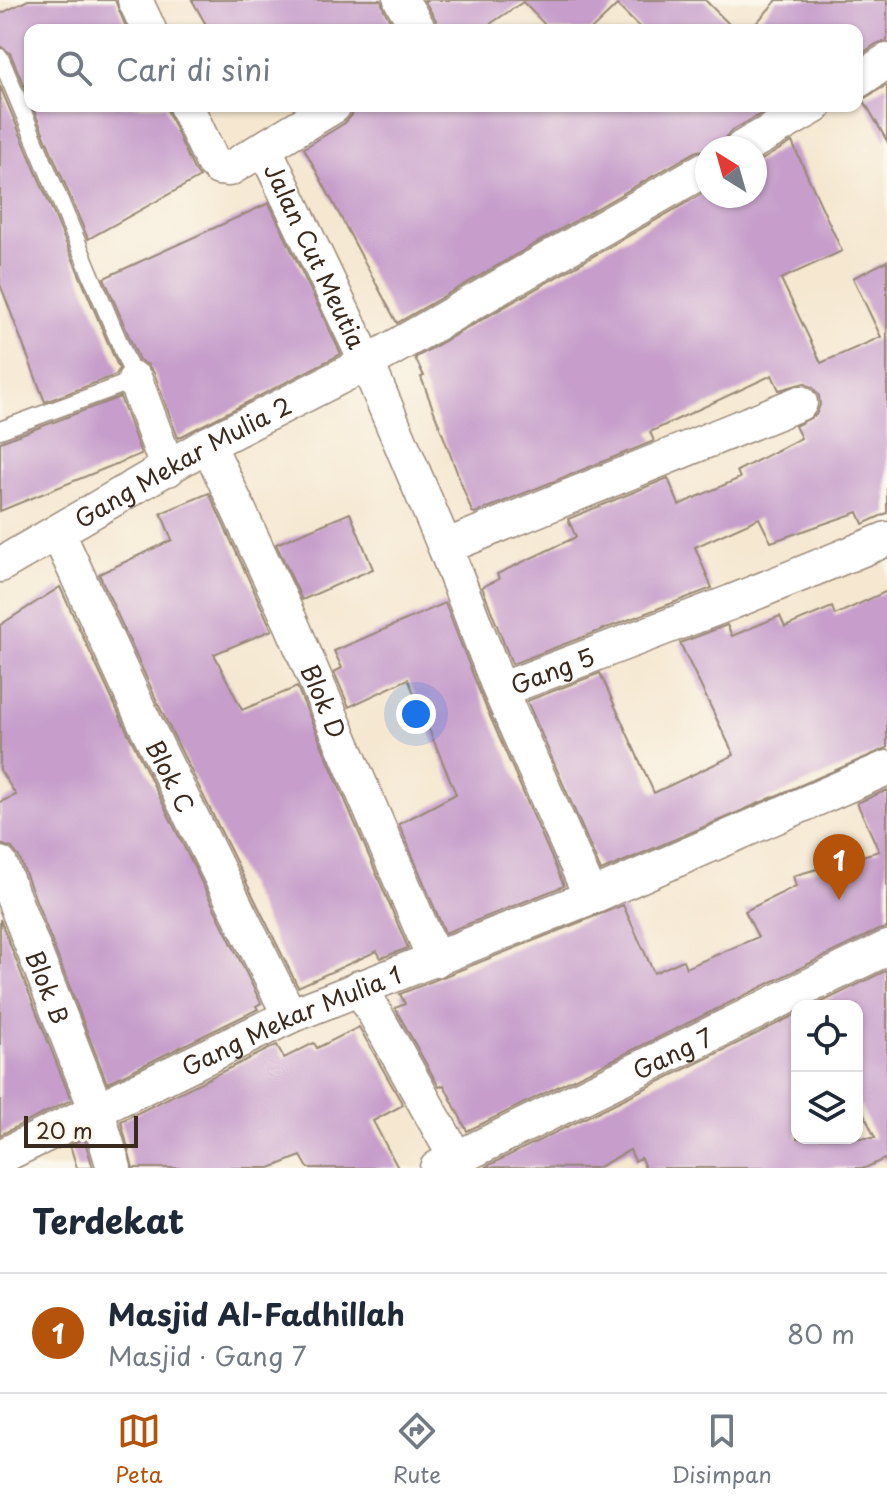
<!DOCTYPE html>
<html lang="id">
<head>
<meta charset="utf-8">
<style>
	body { margin:0; font-family:"Playpen Sans",sans-serif; background:#f2f2f3; color:#1f2937 }
	.controls { position:absolute; right:24px; bottom:24px; display:grid; overflow:hidden; border-radius:16px; box-shadow:0 2px 6px #0004 }
	.controls button { width:72px; height:72px; display:grid; place-items:center; padding:0; border:0; border-bottom:2px solid #e0e1e3; background:#fff; color:#1f2937; font:40px sans-serif }
	.compass { position:absolute; left:695px; top:136px; width:72px; height:72px; border-radius:50%; background:#fff; box-shadow:0 2px 6px #0004; rotate:323deg }
	.scale { position:absolute; left:24px; bottom:20px; width:114px; box-sizing:border-box; padding-left:8px; border:4px solid #3b2a1e; border-top:0; font-size:22px; line-height:28px; white-space:nowrap; color:#3b2a1e; -webkit-text-stroke:6px #fbf7ec; paint-order:stroke }
	.you { position:absolute; left:416px; top:714px; width:28px; height:28px; margin:-20px; border:6px solid #fff; border-radius:50%; background:#1a73e8; box-shadow:0 0 0 12px #1a73e833 }
	.badge { display:grid; place-items:center; width:52px; height:52px; border-radius:50%; background:#b45309; color:#fff; font-size:26px; font-weight:700 }
	.pin { position:absolute; translate:-50% -66px; filter:drop-shadow(0 2px 4px #0008) }
	.pin::after { content:''; position:absolute; top:42px; width:28px; height:24px; background:inherit; clip-path:polygon(0 0,100% 0,50% 100%) }
	.list { margin:0; padding:0; list-style:none }
	h2 { display:flex; justify-content:space-between; align-items:center; height:104px; margin:0; padding:0 32px; font-size:34px }
	h2 small { font-size:26px; font-weight:400; color:#747a83 }
	.list li { display:grid; grid-template-columns:52px 1fr auto; gap:24px; align-items:center; box-sizing:border-box; height:120px; padding:0 32px; border-top:2px solid #e0e1e3 }
	.list b { display:block; font-size:30px; white-space:nowrap }
	.list p { margin:0; font-size:26px; white-space:nowrap; color:#747a83 }
	.list em { font-size:26px; font-style:normal; color:#747a83 }
	.icon { flex:none; width:44px; height:44px; fill:none; stroke:currentColor; stroke-width:2; stroke-linecap:round; stroke-linejoin:round }
	.map { position:relative; flex:none; width:887px; height:1168px; overflow:hidden }
	.search { position:absolute; background:#fff; box-shadow:0 2px 6px #0004; left:24px; right:24px; top:24px; height:88px; display:flex; align-items:center; gap:20px; box-sizing:border-box; padding:0 28px; border-radius:16px; color:#747a83; font-size:30px }
	.sheet { height:224px; background:#fff }
	nav { display:flex; justify-content:space-around; align-items:center; box-sizing:border-box; height:112px; border-top:2px solid #e0e1e3; background:#fff; font-size:22px; color:#747a83 }
	nav a { display:grid; justify-items:center; gap:4px }
	nav .on { color:#b45309 }
	.map>svg:first-child { display:block }
	.building { fill:#c69dcb }
	.lines { fill:none; stroke-linecap:round; stroke-linejoin:round }
	.service-casing { stroke:#988877; stroke-width:19 }
	.minor-casing { stroke:#988877; stroke-width:37 }
	.service { stroke:#fff; stroke-width:16 }
	.minor { stroke:#fff; stroke-width:34 }
	.labels { text-anchor:middle; dominant-baseline:central; stroke-width:7; stroke-linejoin:round; paint-order:stroke }
	.street-label { font-size:24px; fill:#3b2a1e; stroke:#fbf7ec }
</style>
</head>
<body>
<div class="map">
<svg width="887" height="1168" viewBox="0 0 887 1168">
	<rect width="100%" height="100%" fill="#fbf7ec"/>
	<filter id="ink" filterUnits="userSpaceOnUse"><feTurbulence type="fractalNoise" baseFrequency=".0125" numOctaves="2"/><feDisplacementMap in="SourceGraphic" scale="16" xChannelSelector="R" yChannelSelector="G"/><feConvolveMatrix kernelMatrix="1 2 1 2 8 2 1 2 1" color-interpolation-filters="sRGB"/></filter>
	<filter id="wash" filterUnits="userSpaceOnUse"><feTurbulence type="fractalNoise" baseFrequency=".006" numOctaves="4" result="noise"/><feDisplacementMap in="SourceGraphic" scale="32" xChannelSelector="R" yChannelSelector="G"/><feGaussianBlur stdDeviation="1.8" result="paint"/><feColorMatrix in="noise" values="0 0 0 0 0 0 0 0 0 0 0 0 0 0 0 0 0 1.4 0 .05"/><feComposite in="paint" operator="in"/></filter>
	<g filter="url(#wash)">
		<rect width="100%" height="100%" fill="#f5e7d0"/>
		<g id="blocks">
			<g class="building">
				<polygon points="28,0 115,0 127,30 30,30 30,100 10,53 0,46 0,14"/>
				<polygon points="192,0 381,0 384,10 396,30 209,30"/>
				<polygon points="424,0 705,0 735,30 642,30 617,5 591,30 550,30 523,2 481,30 439,30 436,20"/>
				<polygon points="777,0 887,0 887,41 876,44 857,57 857,30 750,30"/>
				<polygon points="887,85 887,141 863,99"/>
				<polygon points="0,86 119,369 116,375 45,402 0,284"/>
				<polygon points="32,106 165,106 194,170 200,177 88,239"/>
				<polygon points="354,106 775,106 731,131 724,139 722,148 697,151 397,323 304,148 345,123 352,115"/>
				<polygon points="792,142 842,251 781,279 821,363 881,337 853,278 887,261 887,513 863,524 858,512 771,542 759,518 695,547 712,588 512,664 482,587 499,579 497,574 576,537 568,519 668,478 679,505 740,478 737,471 801,438 795,426 816,415 820,405 819,396 813,388 804,383 779,390 772,375 650,432 654,441 475,513 472,512 421,377 424,376 415,358 707,191 707,196 755,196 755,164"/>
				<polygon points="269,203 341,354 178,438 154,373 148,365 139,360 104,278"/>
				<polygon points="120,397 141,454 0,511 0,442"/>
				<polygon points="209,493 272,630 214,654 242,710 297,687 408,948 381,958 377,951 298,987 161,710 99,574 172,540 161,513"/>
				<polygon points="350,513 373,569 302,600 276,544"/>
				<polygon points="60,587 125,727 261,1003 256,1006 258,1009 107,1083 19,857 12,848 0,844 0,802 16,795 0,770 0,625"/>
				<polygon points="887,591 887,748 601,871 527,701 600,673 654,793 734,755 680,643 727,625 732,636 780,616 785,627 832,607 835,615"/>
				<polygon points="445,603 482,698 564,886 445,933 399,824 456,794 408,679 349,707 334,672 342,668 334,651"/>
				<polygon points="887,790 887,928 878,930 467,1131 444,1085 439,1087 395,1008 405,1004 400,994 623,905 654,973 683,960 686,968 758,937 745,911 796,886 793,876 879,851 857,803"/>
				<polygon points="0,919 71,1100 0,1135"/>
				<polygon points="887,970 887,1165 884,1159 865,1168 645,1168 641,1158 635,1161 630,1150 597,1168 485,1167 797,1014 797,1138 875,1138 857,1098 857,1006 814,1006"/>
				<polygon points="359,1027 403,1105 373,1121 398,1168 308,1168 301,1156 270,1168 133,1168 121,1121 277,1045 284,1058 314,1043 317,1048"/>
				<polygon points="84,1138 93,1168 77,1168 70,1145"/>
			</g>
		</g>
	</g>
	<g filter="url(#ink)">
		<use href="#blocks" fill-opacity="0" stroke="#988877" stroke-width="2"/>
		<g class="lines">
			<defs>
				<polyline id="service" points="0,57 135,380 0,430"/>
				<g id="minor">
					<polyline points="135,0 149,30"/>
					<polyline points="401,0 419,30"/>
					<polyline points="857,81 887,61"/>
					<polyline points="186,106 212,161 219,168 229,169 334,106"/>
					<polyline points="742,148 815,106"/>
					<path id="s1" d="M265,149L367,363L445,547L500,690L732,602L887,539"/>
					<polyline points="135,380 168,469"/>
					<path id="s2" d="M208,444L292,625L435,960"/>
					<path id="s3" d="M58,533L143,719L290,1016"/>
					<polyline points="445,547 800,403"/>
					<path id="s4" d="M0,565L208,444L367,363L707,168"/>
					<polyline points="500,690 591,897"/>
					<path id="s5" d="M0,864L97,1111L114,1168"/>
					<polyline points="360,987 456,1158"/>
					<path id="s6" d="M0,1157L290,1016L591,897L887,768"/>
					<path id="s7" d="M437,1168L887,948"/>
				</g>
			</defs>
			<use href="#service" class="service-casing"/>
			<use href="#minor" class="minor-casing"/>
			<use href="#service" class="service"/>
			<use href="#minor" class="minor"/>
		</g>
	</g>
	<g class="labels">
		<g class="street-label">
			<text stroke="none"><textPath href="#s1" startOffset="118">Jalan Cut Meutia</textPath></text>
			<text stroke="none"><textPath href="#s4" startOffset="210">Gang Mekar Mulia 2</textPath></text>
			<text stroke="none"><textPath href="#s1" startOffset="646">Gang 5</textPath></text>
			<text stroke="none"><textPath href="#s2" startOffset="282">Blok D</textPath></text>
			<text stroke="none"><textPath href="#s3" startOffset="268">Blok C</textPath></text>
			<text stroke="none"><textPath href="#s5" startOffset="132">Blok B</textPath></text>
			<text stroke="none"><textPath href="#s6" startOffset="322">Gang Mekar Mulia 1</textPath></text>
			<text stroke="none"><textPath href="#s7" startOffset="262">Gang 7</textPath></text>
		</g>
	</g>
</svg>
<div class="controls">
<button><svg class="icon" aria-label="locate" viewBox="0 0 24 24"><circle cx="12" cy="12" r="6"/><path d="M12 2v4M12 18v4M2 12h4M18 12h4"/></svg></button>
<button><svg class="icon" aria-label="layers" viewBox="0 0 24 24"><path d="M12 4l9 5-9 5-9-5zM3 14l9 5 9-5"/></svg></button>
</div>
<svg class="compass" viewBox="-18 -18 36 36"><path d="M0-13l5 13h-10z" fill="#e53935"/><path d="M0 13l5-13h-10z" fill="#747a83"/></svg>
<div class="scale">20 m</div>
<div class="you"></div>
<div class="pin badge" style="left:839px;top:900px">1</div>
<div class="search"><svg class="icon" aria-label="search" viewBox="0 0 24 24"><circle cx="10" cy="10" r="6"/><path d="M15 15l6 6"/></svg>Cari di sini</div>
</div>
<section class="sheet">
<h2>Terdekat<small></small></h2>
<ul class="list">
<li><span class="badge">1</span><div><b>Masjid Al-Fadhillah</b><p>Masjid · Gang 7</p></div><em>80 m</em></li>
</ul>
</section>
<nav>
<a class="on"><svg class="icon" aria-label="map" viewBox="0 0 24 24"><path d="M3 6l6-2 6 2 6-2v14l-6 2-6-2-6 2zM9 4v14M15 6v14"/></svg>Peta</a>
<a><svg class="icon" aria-label="directions" viewBox="0 0 24 24"><path d="M12 3l9 9-9 9-9-9zM9 14v-3h6M13 9l2 2-2 2"/></svg>Rute</a>
<a><svg class="icon" aria-label="saved" viewBox="0 0 24 24"><path d="M7 4h10v16l-5-4-5 4z"/></svg>Disimpan</a>
</nav>
</body>
</html>
